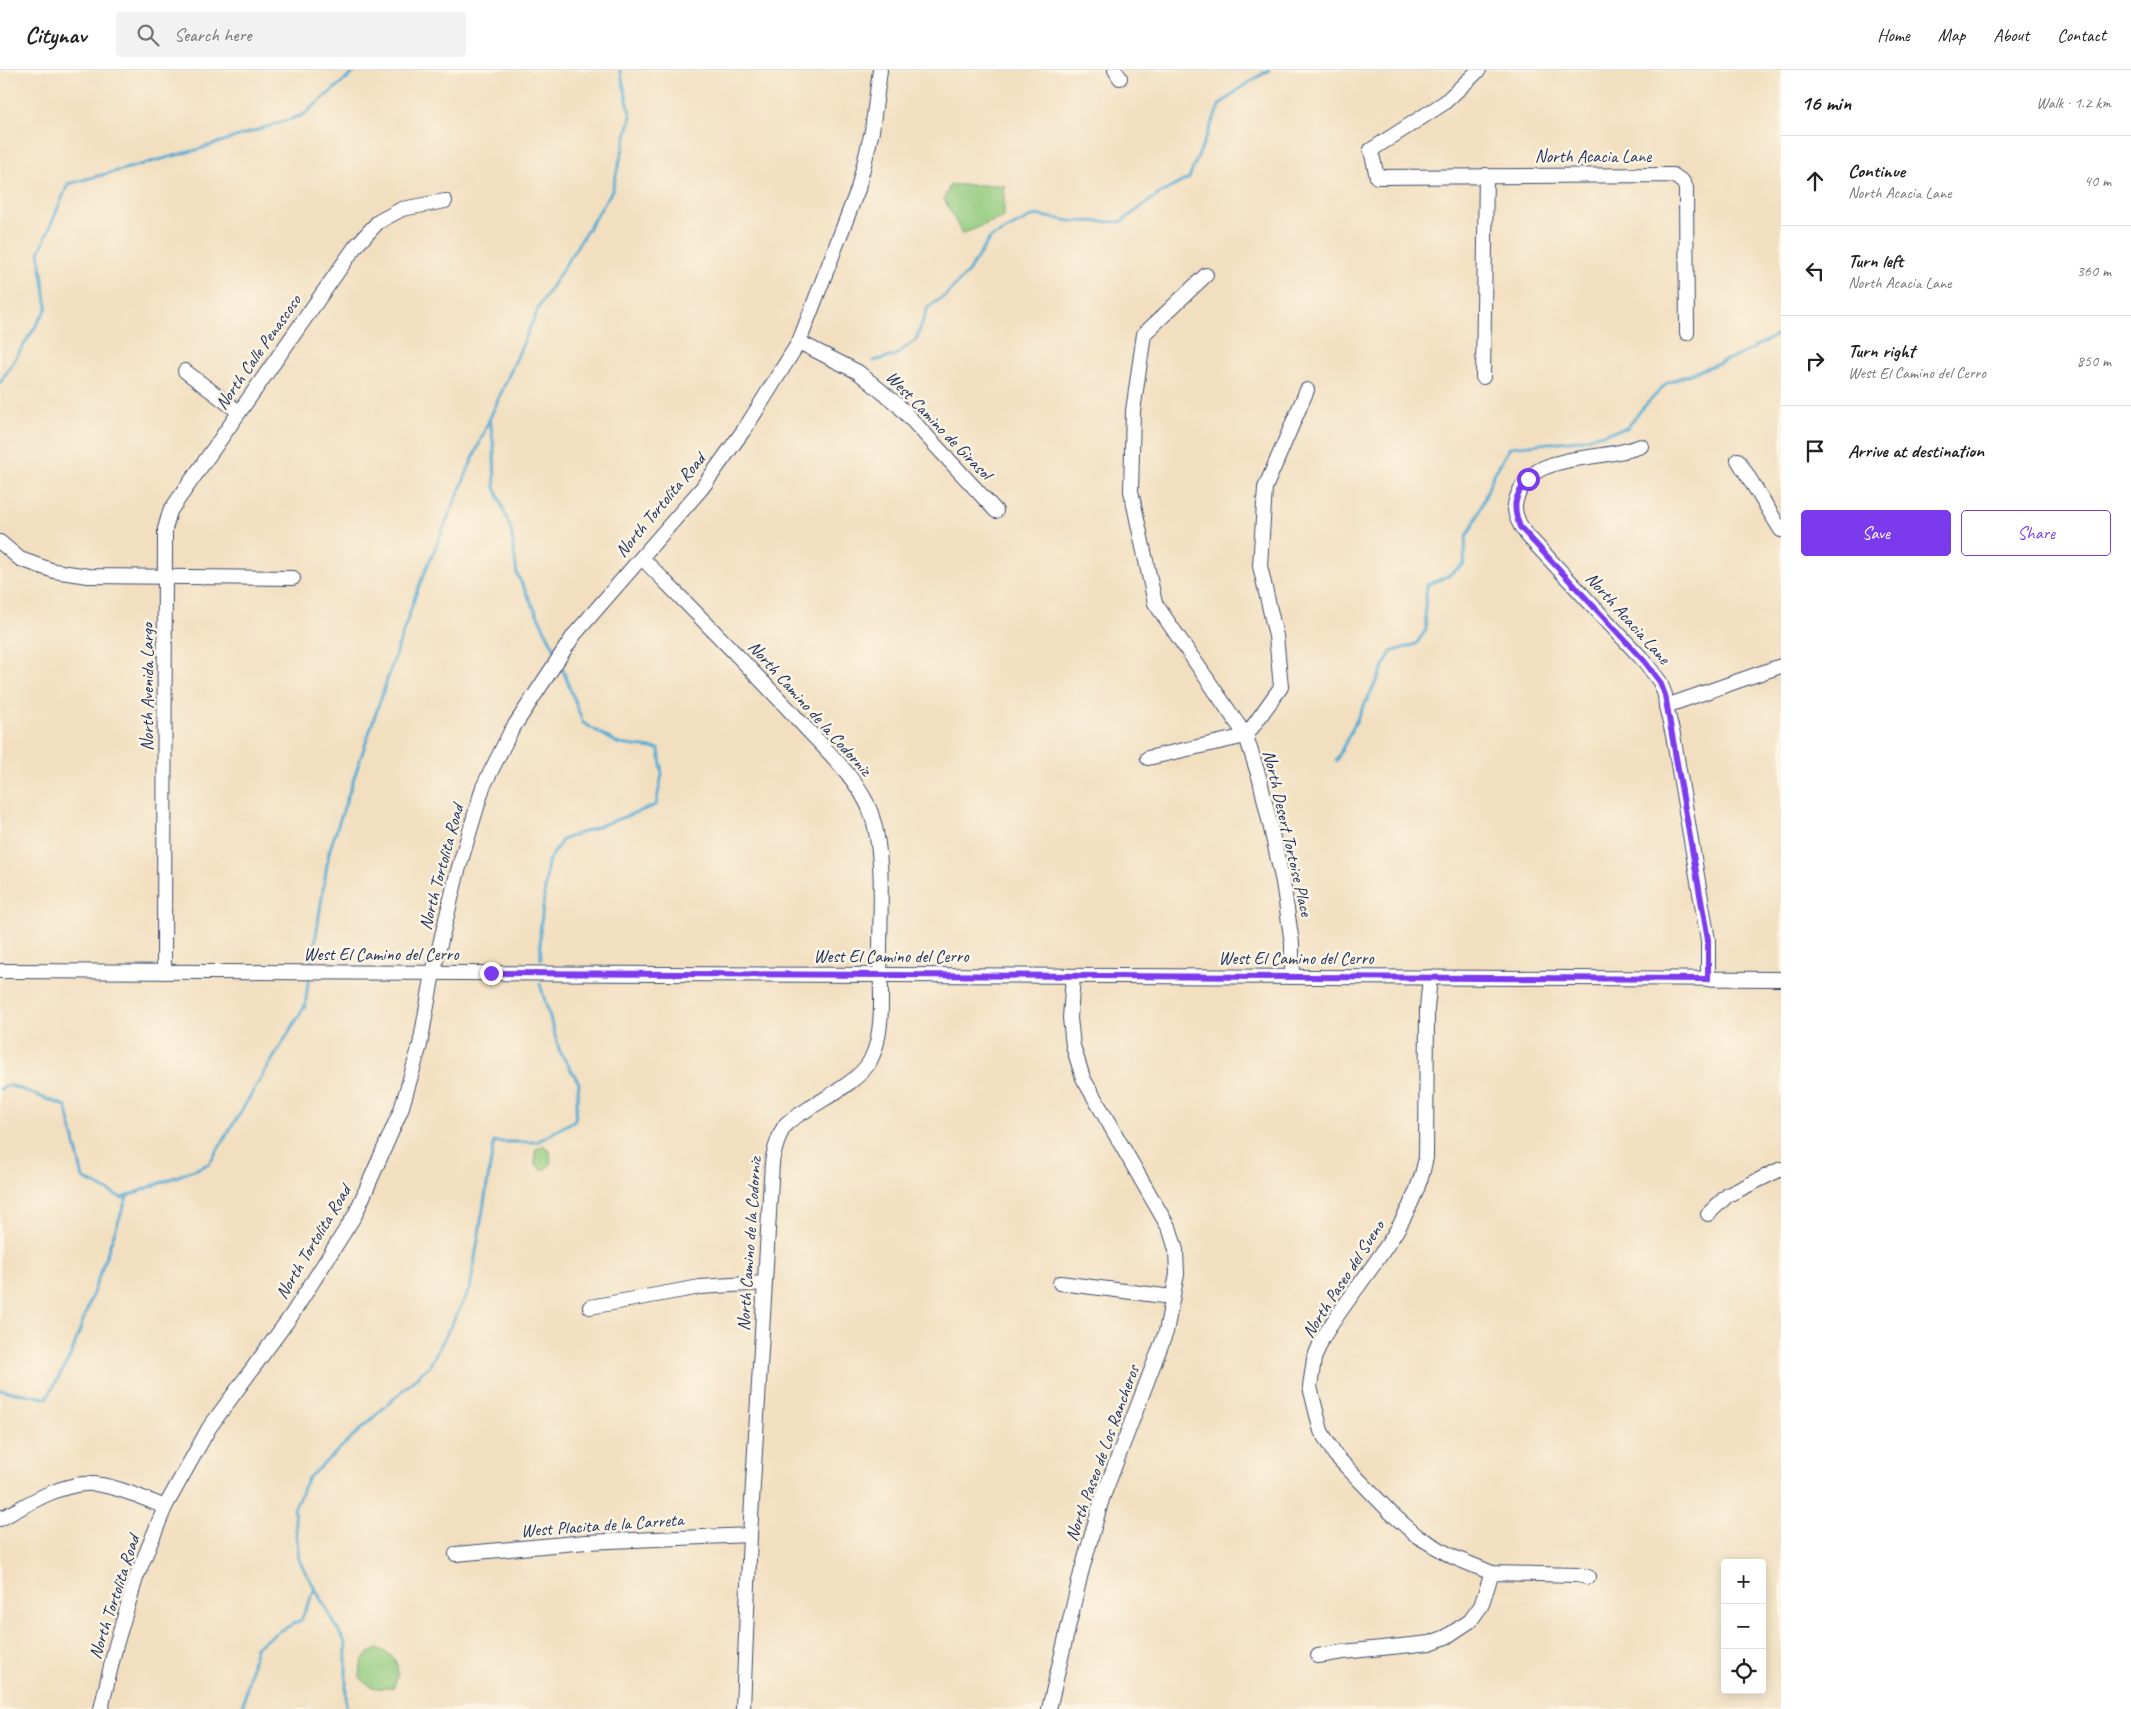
<!DOCTYPE html>
<html lang="en">
<head>
<meta charset="utf-8">
<style>
	body { margin:0; font-family:Caveat,sans-serif; background:#f2f2f2; color:#222 }
	.controls { position:absolute; right:15px; bottom:15px; display:grid; overflow:hidden; border-radius:5px; box-shadow:0 2px 12px #0003 }
	.controls button { width:45px; height:45px; display:grid; place-items:center; padding:0; border:0; border-bottom:1px solid #e0e0e0; background:#fff; color:#222; font:25px sans-serif }
	.stop { position:absolute; width:15px; height:15px; margin:-11px; border:4px solid #7c3aed; border-radius:50%; background:#fff }
	.stop.end { background:#7c3aed; border-color:#fff; box-shadow:0 1px 5px #0008 }
	.list { margin:0; padding:0; list-style:none }
	h2 { display:flex; justify-content:space-between; align-items:center; height:65px; margin:0; padding:0 20px; font-size:21px }
	h2 small { font-size:16px; font-weight:400; color:#767676 }
	.list li { display:grid; grid-template-columns:32px 1fr auto; gap:15px; align-items:center; box-sizing:border-box; height:90px; padding:0 20px; border-top:1px solid #e0e0e0 }
	.list b { display:block; font-size:19px; white-space:nowrap }
	.list p { margin:0; font-size:16px; white-space:nowrap; color:#767676 }
	.list em { font-size:16px; font-style:normal; color:#767676 }
	.actions { display:flex; gap:10px; padding:15px 20px }
	.actions a { flex:1; padding:11px 0; border:1px solid #7c3aed; border-radius:5px; text-align:center; font-size:18px; color:#7c3aed }
	.actions .main { background:#7c3aed; color:#fff }
	.icon { flex:none; width:28px; height:28px; fill:none; stroke:currentColor; stroke-width:2; stroke-linecap:round; stroke-linejoin:round }
	.map { position:relative; flex:none; width:1781px; height:1639px; overflow:hidden }
	header { display:flex; align-items:center; gap:30px; box-sizing:border-box; height:70px; padding:0 25px; background:#fff; border-bottom:1px solid #e0e0e0 }
	header strong { font-size:24px }
	nav { display:flex; gap:28px; margin-inline-start:auto; font-size:18px }
	.search { width:350px; height:45px; background:#f2f2f2; display:flex; align-items:center; gap:12px; box-sizing:border-box; padding:0 18px; border-radius:5px; color:#767676; font-size:19px }
	main { display:flex }
	aside { flex:1; background:#fff }
	.map>svg:first-child { display:block }
	.green { fill:#91cb7e; stroke:#567d6e }
	.lines { fill:none; stroke-linecap:round; stroke-linejoin:round }
	.stream { stroke:#59acd4; stroke-width:3 }
	.minor-casing { stroke:#3b496d; stroke-width:16 }
	.minor { stroke:#fff; stroke-width:14 }
	.route { stroke:#7c3aed; stroke-width:6 }
	.labels { text-anchor:middle; dominant-baseline:central; stroke-width:5; stroke-linejoin:round; paint-order:stroke }
	.street-label { font-size:18px; fill:#1b2f5e; stroke:#fcf5e5 }
</style>
</head>
<body>
<header>
<strong>Citynav</strong>
<div class="search"><svg class="icon" aria-label="search" viewBox="0 0 24 24"><circle cx="10" cy="10" r="6"/><path d="M15 15l6 6"/></svg>Search here</div>
<nav><a>Home</a><a>Map</a><a>About</a><a>Contact</a></nav>
</header>
<main>
<div class="map">
<svg width="1781" height="1639" viewBox="0 0 1781 1639">
	<rect width="100%" height="100%" fill="#fcf5e5"/>
	<filter id="ink" filterUnits="userSpaceOnUse"><feTurbulence type="fractalNoise" baseFrequency=".02" numOctaves="2"/><feDisplacementMap in="SourceGraphic" scale="10" xChannelSelector="R" yChannelSelector="G"/><feConvolveMatrix kernelMatrix="1 2 1 2 8 2 1 2 1" color-interpolation-filters="sRGB"/></filter>
	<filter id="wash" filterUnits="userSpaceOnUse"><feTurbulence type="fractalNoise" baseFrequency=".0096" numOctaves="4" result="noise"/><feDisplacementMap in="SourceGraphic" scale="20" xChannelSelector="R" yChannelSelector="G"/><feGaussianBlur stdDeviation="1.12" result="paint"/><feColorMatrix in="noise" values="0 0 0 0 0 0 0 0 0 0 0 0 0 0 0 0 0 1.4 0 .05"/><feComposite in="paint" operator="in"/></filter>
	<g filter="url(#wash)">
		<rect width="100%" height="100%" fill="#f2dfc0"/>
		<g class="green">
			<polygon points="950,115 1004,115 1004,147 962,164 944,129"/>
			<polygon points="543,1075 550,1081 551,1094 546,1099 541,1100 535,1093 535,1080"/>
			<path d="M378,1579C399,1586 401,1598 394,1617C378,1620 370,1619 360,1607C360,1592 363,1584 378,1579Z"/>
		</g>
		<g class="lines">
			<g class="stream">
				<polyline points="873,291 894,286 916,270 928,237 946,225 968,202 990,168 1035,145 1071,151 1121,152 1159,124 1189,108 1220,34 1246,14 1269,0"/>
				<polyline points="0,313 47,238 39,183 68,114 196,80 303,45 357,0"/>
				<polyline points="490,348 494,378 495,417 511,460 517,504 557,584"/>
				<polyline points="1336,691 1391,582 1416,574 1426,560 1425,537 1427,515 1446,507 1464,494 1466,468 1477,447 1493,406 1510,377 1579,370 1627,358 1641,340 1667,313 1742,284 1781,263"/>
				<polyline points="541,889 540,863 548,792 562,770 656,735 662,704 659,679 619,674 583,653 560,592"/>
				<polyline points="311,898 329,782 417,521 490,348 540,235 612,121 631,47 620,0"/>
				<polyline points="0,1019 9,1015 66,1036 83,1108 122,1128 209,1094 305,936 309,907"/>
				<polyline points="0,1320 47,1328 71,1285 127,1127"/>
				<polyline points="242,1639 256,1577 279,1561 301,1550 315,1518"/>
				<polyline points="346,1639 346,1574 299,1490 294,1439 307,1409 430,1295 470,1219 494,1072 537,1072 575,1050 579,1013 560,982 540,914"/>
			</g>
		</g>
	</g>
	<g filter="url(#ink)">
		<g class="lines">
			<defs>
				<g id="minor">
					<polyline points="1115,0 1120,8"/>
					<polyline points="1479,0 1444,33 1371,80 1377,107 1673,105 1683,112 1686,118 1687,263"/>
					<polyline points="1206,205 1144,264 1133,341 1131,421 1155,533 1246,666 1260,710 1283,812 1292,873 1292,907"/>
					<polyline points="799,272 858,302 898,335 996,441"/>
					<polyline points="185,301 239,342"/>
					<polyline points="1483,307 1486,105"/>
					<path d="M1641,376C1610,388 1572,385 1543,398C1530,404 1520,417 1516,430C1512,443 1519,455 1527,465L1645,592L1660,612L1665,625L1666,636L1673,665L1708,870V909"/>
					<polyline points="1738,390 1781,460"/>
					<polyline points="0,472 20,489 54,501 88,506 293,508"/>
					<path d="M642,488C696,543 750,597 802,654C825,679 860,711 871,743C885,783 880,841 880,882C880,914 886,962 870,991C859,1011 827,1027 808,1039C801,1044 792,1048 786,1054C780,1061 773,1084 772,1093L750,1465L743,1639"/>
					<polyline points="1666,636 1781,596"/>
					<polyline points="1148,688 1246,666 1281,617 1276,566 1260,496 1265,418 1307,320"/>
					<polyline points="0,901 1781,909"/>
					<polyline points="164,902 165,459 170,441 355,177 378,152 402,139 445,131"/>
					<path d="M1430,907L1427,939L1426,1088C1412,1159 1358,1209 1322,1269L1314,1289L1310,1317L1321,1361L1335,1385L1391,1443L1417,1466L1453,1487L1492,1503L1577,1505L1588,1507"/>
					<polyline points="1708,1144 1728,1125 1781,1099"/>
					<polyline points="1060,1213 1172,1227"/>
					<polyline points="590,1237 700,1217 764,1213"/>
					<path d="M0,1449C27,1435 53,1417 84,1414C108,1412 143,1428 165,1437"/>
					<polyline points="456,1484 586,1472 750,1465"/>
					<polyline points="1318,1586 1343,1582 1430,1573 1446,1567 1470,1551 1481,1536 1492,1503"/>
					<polyline points="101,1639 116,1575 136,1508 165,1437 209,1358 291,1246 355,1145 401,1040 420,975 433,903 457,804 483,717 511,661 574,565 702,418 746,357 799,272 858,119 872,61 880,0"/>
					<polyline points="1049,1639 1081,1503 1102,1429 1166,1262 1177,1204 1176,1180 1170,1160 1083,1008 1073,976 1070,948 1073,906"/>
				</g>
			</defs>
			<use href="#minor" class="minor-casing"/>
			<use href="#minor" class="minor"/>
		</g>
	</g>
	<g class="lines" filter="url(#ink)">
		<path class="route" d="M491,903L1708,909V870L1665,625L1660,612L1645,592L1520,457C1512,436 1514,427 1528,409"/>
	</g>
	<g class="labels">
		<g class="street-label">
			<text x="1593" y="86">North Acacia Lane</text>
			<text transform="translate(258 282) rotate(-55)">North Calle Penascoso</text>
			<text transform="translate(939 355) rotate(46)">West Camino de Girasol</text>
			<text transform="translate(660 435) rotate(-50)">North Tortolita Road</text>
			<text transform="translate(1628 548) rotate(48)">North Acacia Lane</text>
			<text transform="translate(147 617) rotate(-90)">North Avenida Largo</text>
			<text transform="translate(810 638) rotate(48)">North Camino de la Codorniz</text>
			<text transform="translate(1288 763) rotate(77)">North Desert Tortoise Place</text>
			<text transform="translate(441 797) rotate(-75)">North Tortolita Road</text>
			<text x="381" y="884">West El Camino del Cerro</text>
			<text x="891" y="886">West El Camino del Cerro</text>
			<text x="1296" y="888">West El Camino del Cerro</text>
			<text transform="translate(313 1172) rotate(-59)">North Tortolita Road</text>
			<text transform="translate(749 1174) rotate(-86)">North Camino de la Codorniz</text>
			<text transform="translate(1343 1209) rotate(-57)">North Paseo del Sueno</text>
			<text transform="translate(1102 1383) rotate(-70)">North Paseo de Los Rancheros</text>
			<text transform="translate(602 1455) rotate(-4)">West Placita de la Carreta</text>
			<text transform="translate(114 1527) rotate(-72)">North Tortolita Road</text>
		</g>
	</g>
</svg>
<div class="controls">
<button>+</button>
<button>−</button>
<button><svg class="icon" aria-label="locate" viewBox="0 0 24 24"><circle cx="12" cy="12" r="6"/><path d="M12 2v4M12 18v4M2 12h4M18 12h4"/></svg></button>
</div>
<div class="stop" style="left:1528px;top:409px"></div>
<div class="stop end" style="left:491px;top:903px"></div>
</div>
<aside>
<h2>16 min<small>Walk · 1.2 km</small></h2>
<ul class="list">
<li><svg class="icon" aria-label="ahead" viewBox="0 0 24 24"><path d="M12 20V5M6 11l6-6 6 6"/></svg><div><b>Continue</b><p>North Acacia Lane</p></div><em>40 m</em></li>
<li><svg class="icon" aria-label="left" viewBox="0 0 24 24"><path d="M17 20v-9H6M10 6l-5 5 5 5"/></svg><div><b>Turn left</b><p>North Acacia Lane</p></div><em>360 m</em></li>
<li><svg class="icon" aria-label="right" viewBox="0 0 24 24"><path d="M7 20v-9h11M14 6l5 5-5 5"/></svg><div><b>Turn right</b><p>West El Camino del Cerro</p></div><em>850 m</em></li>
<li><svg class="icon" aria-label="arrive" viewBox="0 0 24 24"><path d="M6 21V4h12l-3 4 3 4H6"/></svg><div><b>Arrive at destination</b></div></li>
</ul>
<div class="actions"><a class="main">Save</a><a>Share</a></div>
</aside>
</main>
</body>
</html>
